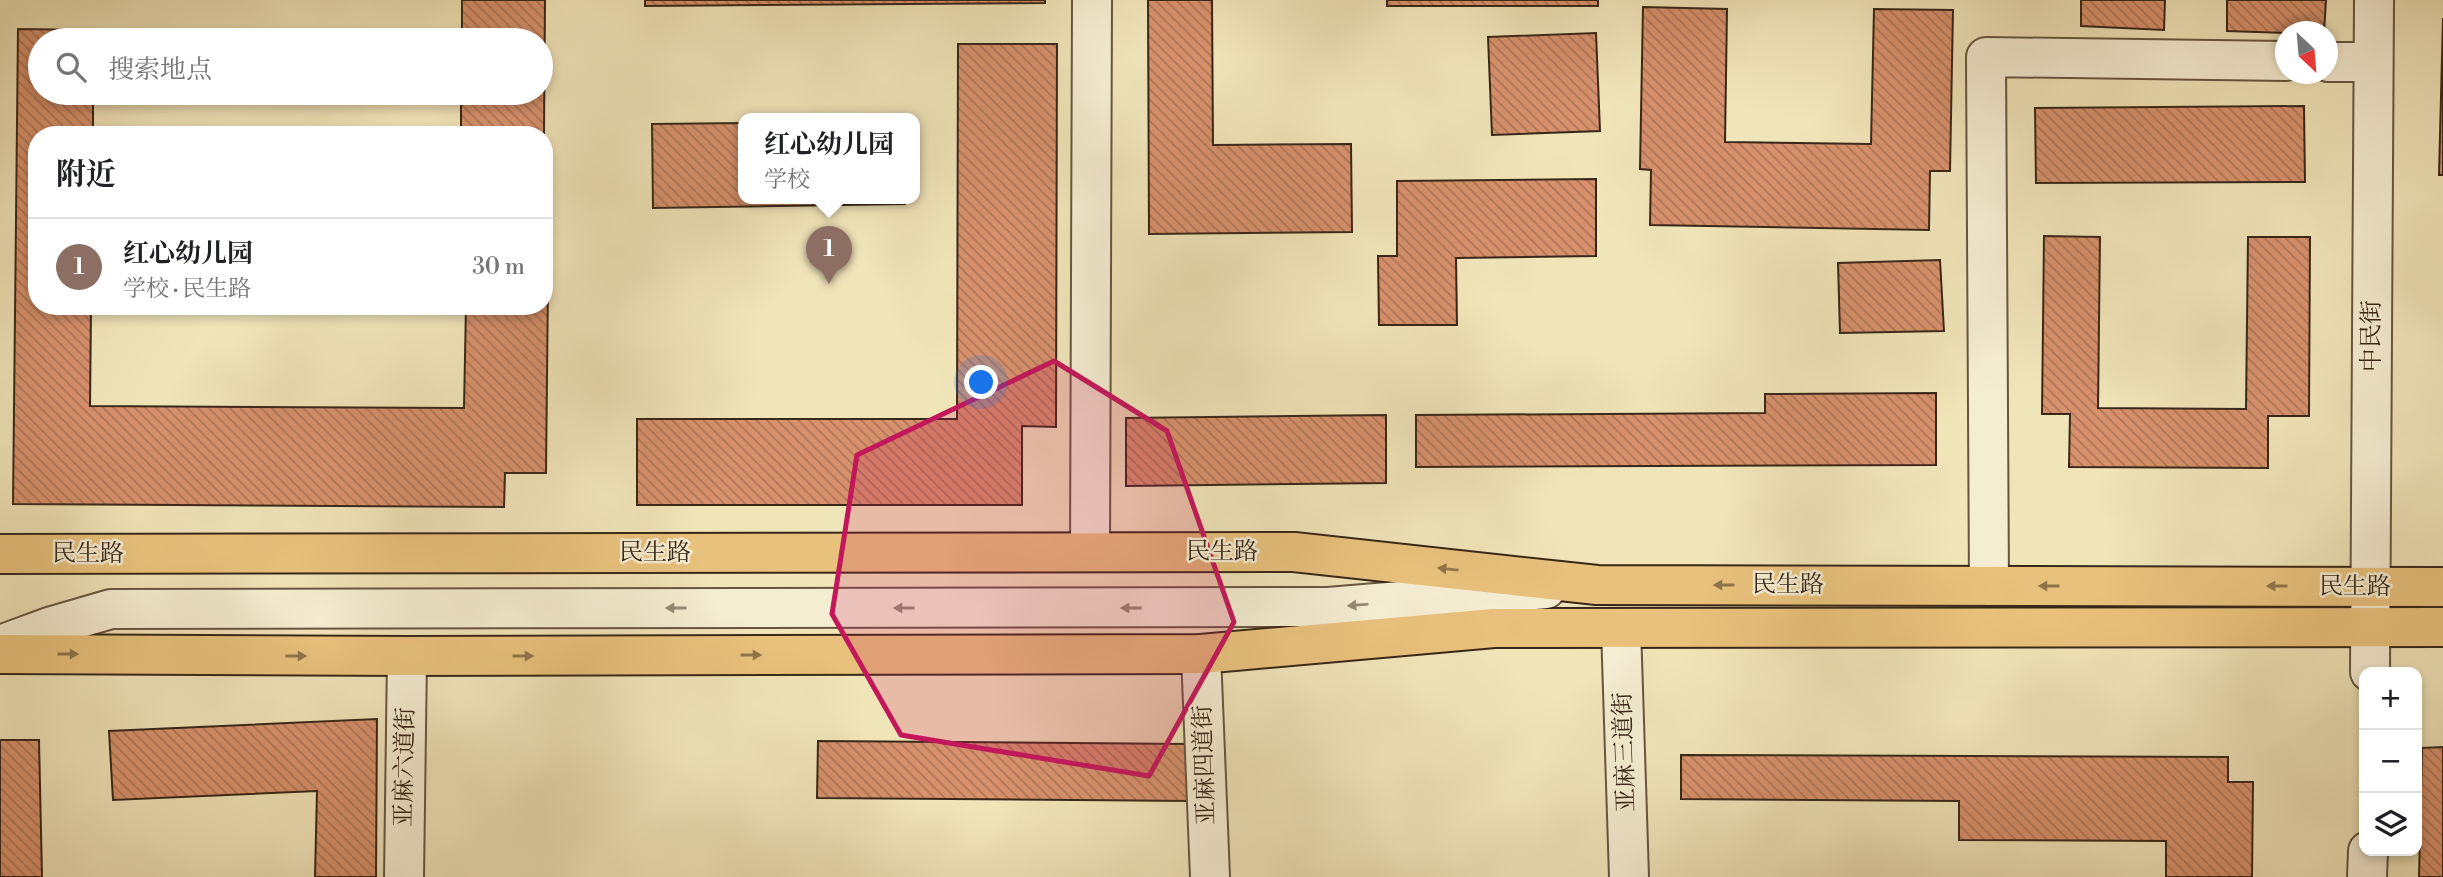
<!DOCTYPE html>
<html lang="zh">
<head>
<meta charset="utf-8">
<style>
	body { margin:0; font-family:"Libre Bodoni","Noto Serif SC",serif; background:#f6f6f6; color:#202124 }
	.controls { position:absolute; right:21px; bottom:21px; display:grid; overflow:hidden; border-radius:14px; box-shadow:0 4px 10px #0003 }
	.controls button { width:63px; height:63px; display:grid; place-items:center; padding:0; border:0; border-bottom:2px solid #e0e0e0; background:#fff; color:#202124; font:35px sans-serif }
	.compass { position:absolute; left:2275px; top:21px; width:63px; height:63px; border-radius:50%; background:#fff; box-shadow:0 4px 10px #0003; rotate:154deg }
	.you { position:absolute; left:982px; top:383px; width:24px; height:24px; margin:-18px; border:5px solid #fff; border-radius:50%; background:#1a73e8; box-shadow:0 0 0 10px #1a73e833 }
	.badge { display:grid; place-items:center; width:46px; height:46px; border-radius:50%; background:#0b8043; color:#fff; font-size:23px; font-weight:700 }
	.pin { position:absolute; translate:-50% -58px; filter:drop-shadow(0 2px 4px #0008) }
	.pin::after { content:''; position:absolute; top:37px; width:24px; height:21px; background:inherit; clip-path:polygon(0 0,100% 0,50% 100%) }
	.popup { position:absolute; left:738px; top:113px; width:182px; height:91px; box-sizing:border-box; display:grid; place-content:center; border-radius:14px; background:#fff; filter:drop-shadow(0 2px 5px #0005); font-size:23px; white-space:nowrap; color:#757577 }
	.popup b { font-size:26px; color:#202124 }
	.popup::after { content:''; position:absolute; left:50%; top:100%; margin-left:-14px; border:14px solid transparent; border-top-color:#fff }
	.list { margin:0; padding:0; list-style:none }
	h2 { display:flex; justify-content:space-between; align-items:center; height:91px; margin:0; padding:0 28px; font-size:30px }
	h2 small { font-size:23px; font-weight:400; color:#757577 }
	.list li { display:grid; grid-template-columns:46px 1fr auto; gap:21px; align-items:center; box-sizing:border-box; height:98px; padding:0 28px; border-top:2px solid #e0e0e0 }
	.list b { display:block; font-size:26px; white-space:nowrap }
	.list p { margin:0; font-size:23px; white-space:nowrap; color:#757577 }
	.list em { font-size:23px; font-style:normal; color:#757577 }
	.icon { flex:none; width:38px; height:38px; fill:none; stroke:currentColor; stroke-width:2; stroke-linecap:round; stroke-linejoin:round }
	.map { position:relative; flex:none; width:2443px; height:877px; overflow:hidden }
	.search { position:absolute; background:#fff; box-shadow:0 4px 10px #0003; left:28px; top:28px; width:525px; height:77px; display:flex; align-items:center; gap:18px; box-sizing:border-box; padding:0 24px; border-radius:38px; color:#757577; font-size:26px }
	.panel { position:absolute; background:#fff; box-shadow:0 4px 10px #0003; left:28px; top:126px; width:525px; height:189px; border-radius:28px }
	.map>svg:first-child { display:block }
	.building { fill:url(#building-back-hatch); stroke:#382717; stroke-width:2 }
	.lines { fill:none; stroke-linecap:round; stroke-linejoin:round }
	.minor-casing { stroke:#665640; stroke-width:42 }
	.major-casing { stroke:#382717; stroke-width:42 }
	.minor { stroke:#f5edd2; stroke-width:38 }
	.major { stroke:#e8c27c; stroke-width:38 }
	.oneway { fill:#90744a }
	.oneway2 { fill:#968a74 }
	.marked { fill:#c2185b; fill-opacity:0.2; stroke:#c2185b; stroke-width:5; stroke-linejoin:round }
	.labels { text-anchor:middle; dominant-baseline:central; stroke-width:5; stroke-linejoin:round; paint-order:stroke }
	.street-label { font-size:24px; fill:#382717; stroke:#f5edd2 }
</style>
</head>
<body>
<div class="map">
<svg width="2443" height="877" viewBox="0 0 2443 877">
	<defs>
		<pattern id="building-back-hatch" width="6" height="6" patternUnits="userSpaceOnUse" patternTransform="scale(1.75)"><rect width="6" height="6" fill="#d7916c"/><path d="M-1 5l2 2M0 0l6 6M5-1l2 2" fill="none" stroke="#af7658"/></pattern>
	</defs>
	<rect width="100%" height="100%" fill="#f0e4b9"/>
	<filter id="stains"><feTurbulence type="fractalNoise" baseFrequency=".00286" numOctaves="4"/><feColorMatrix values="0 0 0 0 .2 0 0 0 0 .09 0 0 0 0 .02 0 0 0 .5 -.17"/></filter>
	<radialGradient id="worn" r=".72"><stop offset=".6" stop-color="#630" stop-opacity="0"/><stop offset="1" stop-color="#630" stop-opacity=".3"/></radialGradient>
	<g class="building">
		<polygon points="462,0 545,0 544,135 461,135 461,93 541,93 541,40 462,40"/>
		<polygon points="645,0 1045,0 1045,3 645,6"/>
		<polygon points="1148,0 1212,0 1213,145 1351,144 1352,232 1149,234"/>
		<rect x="1387" y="0" width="211" height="6"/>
		<polygon points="2081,0 2165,0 2164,30 2081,26"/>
		<polygon points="2227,0 2326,0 2324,32 2286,32 2286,33 2227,31"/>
		<polygon points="1643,7 1727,9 1725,142 1871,144 1874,9 1953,10 1950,171 1930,171 1929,230 1650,225 1651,170 1640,169"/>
		<polygon points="2443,18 2443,175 2439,175"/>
		<polygon points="18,29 94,30 94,40 40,40 40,93 93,93 93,135 37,135 37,306 91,306 90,406 464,408 466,306 544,306 544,281 548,281 546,473 505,473 504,507 13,504"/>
		<polygon points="1596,33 1600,131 1492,135 1488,37"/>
		<polygon points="958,44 1057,44 1056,427 1022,426 1022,505 637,505 637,419 957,419"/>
		<polygon points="2304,106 2305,182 2036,183 2035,108"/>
		<polygon points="743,123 743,198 905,198 905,204 653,208 652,124"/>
		<polygon points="1596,179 1596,256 1456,258 1457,325 1379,325 1378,256 1397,256 1397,181"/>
		<polygon points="2044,236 2100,237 2098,408 2246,409 2248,237 2310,237 2309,416 2268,416 2268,468 2069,467 2070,414 2042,414"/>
		<polygon points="1940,260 1944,331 1840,333 1838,263"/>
		<polygon points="1936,393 1936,465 1416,467 1416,415 1765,413 1765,394"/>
		<polygon points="1386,415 1386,483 1126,486 1126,418"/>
		<polygon points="377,719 376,877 315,877 317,791 113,800 109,731"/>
		<polygon points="0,740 39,740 42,877 0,877"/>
		<polygon points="818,741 1190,744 1189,801 817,798"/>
		<polygon points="2443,747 2443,877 2419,877 2422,748"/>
		<polygon points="1681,755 2228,757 2228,782 2253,782 2252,877 2166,877 2166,841 1959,840 1959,801 1681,799"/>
	</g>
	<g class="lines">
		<defs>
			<g id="minor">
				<polyline points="2328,62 2373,62"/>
				<polyline points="1090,552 1092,0"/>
				<polyline points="1989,586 1986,57 2286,61"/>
				<polyline points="1621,628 1629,877"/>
				<polyline points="0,645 49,627 111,609 1328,607 1546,589"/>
				<polyline points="1201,654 1210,877"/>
				<polyline points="2370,672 2374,0"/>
				<polyline points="404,877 407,656"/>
				<polyline points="2367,877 2368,851"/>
			</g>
			<g id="major">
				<polyline points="0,554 1294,552 1597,585 2443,587"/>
				<polyline points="0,654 407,656 1201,654 1494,628 2443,627"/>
			</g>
		</defs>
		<use href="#minor" class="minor-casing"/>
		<use href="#major" class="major-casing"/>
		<use href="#minor" class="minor"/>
		<use href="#major" class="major"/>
	</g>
	<defs><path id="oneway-solid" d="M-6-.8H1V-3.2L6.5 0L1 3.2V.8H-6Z" transform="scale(1.75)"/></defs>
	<g class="oneway">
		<use href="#oneway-solid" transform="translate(1448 569) rotate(-174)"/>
		<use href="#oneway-solid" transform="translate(1724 585) rotate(-180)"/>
		<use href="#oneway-solid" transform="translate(2049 586) rotate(-180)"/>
		<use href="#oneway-solid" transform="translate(2277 586) rotate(-180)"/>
		<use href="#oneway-solid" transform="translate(68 654)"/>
		<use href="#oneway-solid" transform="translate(751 655)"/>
		<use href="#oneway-solid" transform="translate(296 656)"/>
		<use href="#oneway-solid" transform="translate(523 656)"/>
	</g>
	<g class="oneway2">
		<use href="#oneway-solid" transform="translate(1358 605) rotate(175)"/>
		<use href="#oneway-solid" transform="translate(676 608) rotate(180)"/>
		<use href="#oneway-solid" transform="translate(904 608) rotate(180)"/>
		<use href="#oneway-solid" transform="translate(1131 608) rotate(180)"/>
	</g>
	<path class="marked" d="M1054,361L1167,431L1234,622L1149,776L901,735L832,614L857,455Z"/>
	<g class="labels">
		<g class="street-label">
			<text transform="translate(2372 336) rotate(-90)">中民街</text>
			<text x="1222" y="552">民生路</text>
			<text x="655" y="553">民生路</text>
			<text x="88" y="554">民生路</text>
			<text x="1788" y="585">民生路</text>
			<text x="2355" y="587">民生路</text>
			<text transform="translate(1625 752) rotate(-92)">亚麻三道街</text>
			<text transform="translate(1205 765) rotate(-92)">亚麻四道街</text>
			<text transform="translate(405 767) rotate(-89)">亚麻六道街</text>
		</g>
	</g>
	<rect width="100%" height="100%" filter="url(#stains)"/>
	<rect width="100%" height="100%" fill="url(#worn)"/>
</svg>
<div class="controls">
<button>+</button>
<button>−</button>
<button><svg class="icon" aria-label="layers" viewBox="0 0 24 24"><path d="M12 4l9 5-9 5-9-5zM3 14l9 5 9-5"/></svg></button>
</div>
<svg class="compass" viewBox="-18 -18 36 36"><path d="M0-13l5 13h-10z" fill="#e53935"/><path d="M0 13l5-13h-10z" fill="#757577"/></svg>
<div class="you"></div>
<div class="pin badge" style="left:829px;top:284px;background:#8d6e63">1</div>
<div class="popup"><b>红心幼儿园</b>学校</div>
<div class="search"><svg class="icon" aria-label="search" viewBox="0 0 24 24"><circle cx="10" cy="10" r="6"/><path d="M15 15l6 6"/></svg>搜索地点</div>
<section class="panel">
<h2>附近<small></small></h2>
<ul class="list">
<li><span class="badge" style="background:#8d6e63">1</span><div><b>红心幼儿园</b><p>学校 · 民生路</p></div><em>30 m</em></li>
</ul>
</section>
</div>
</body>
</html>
